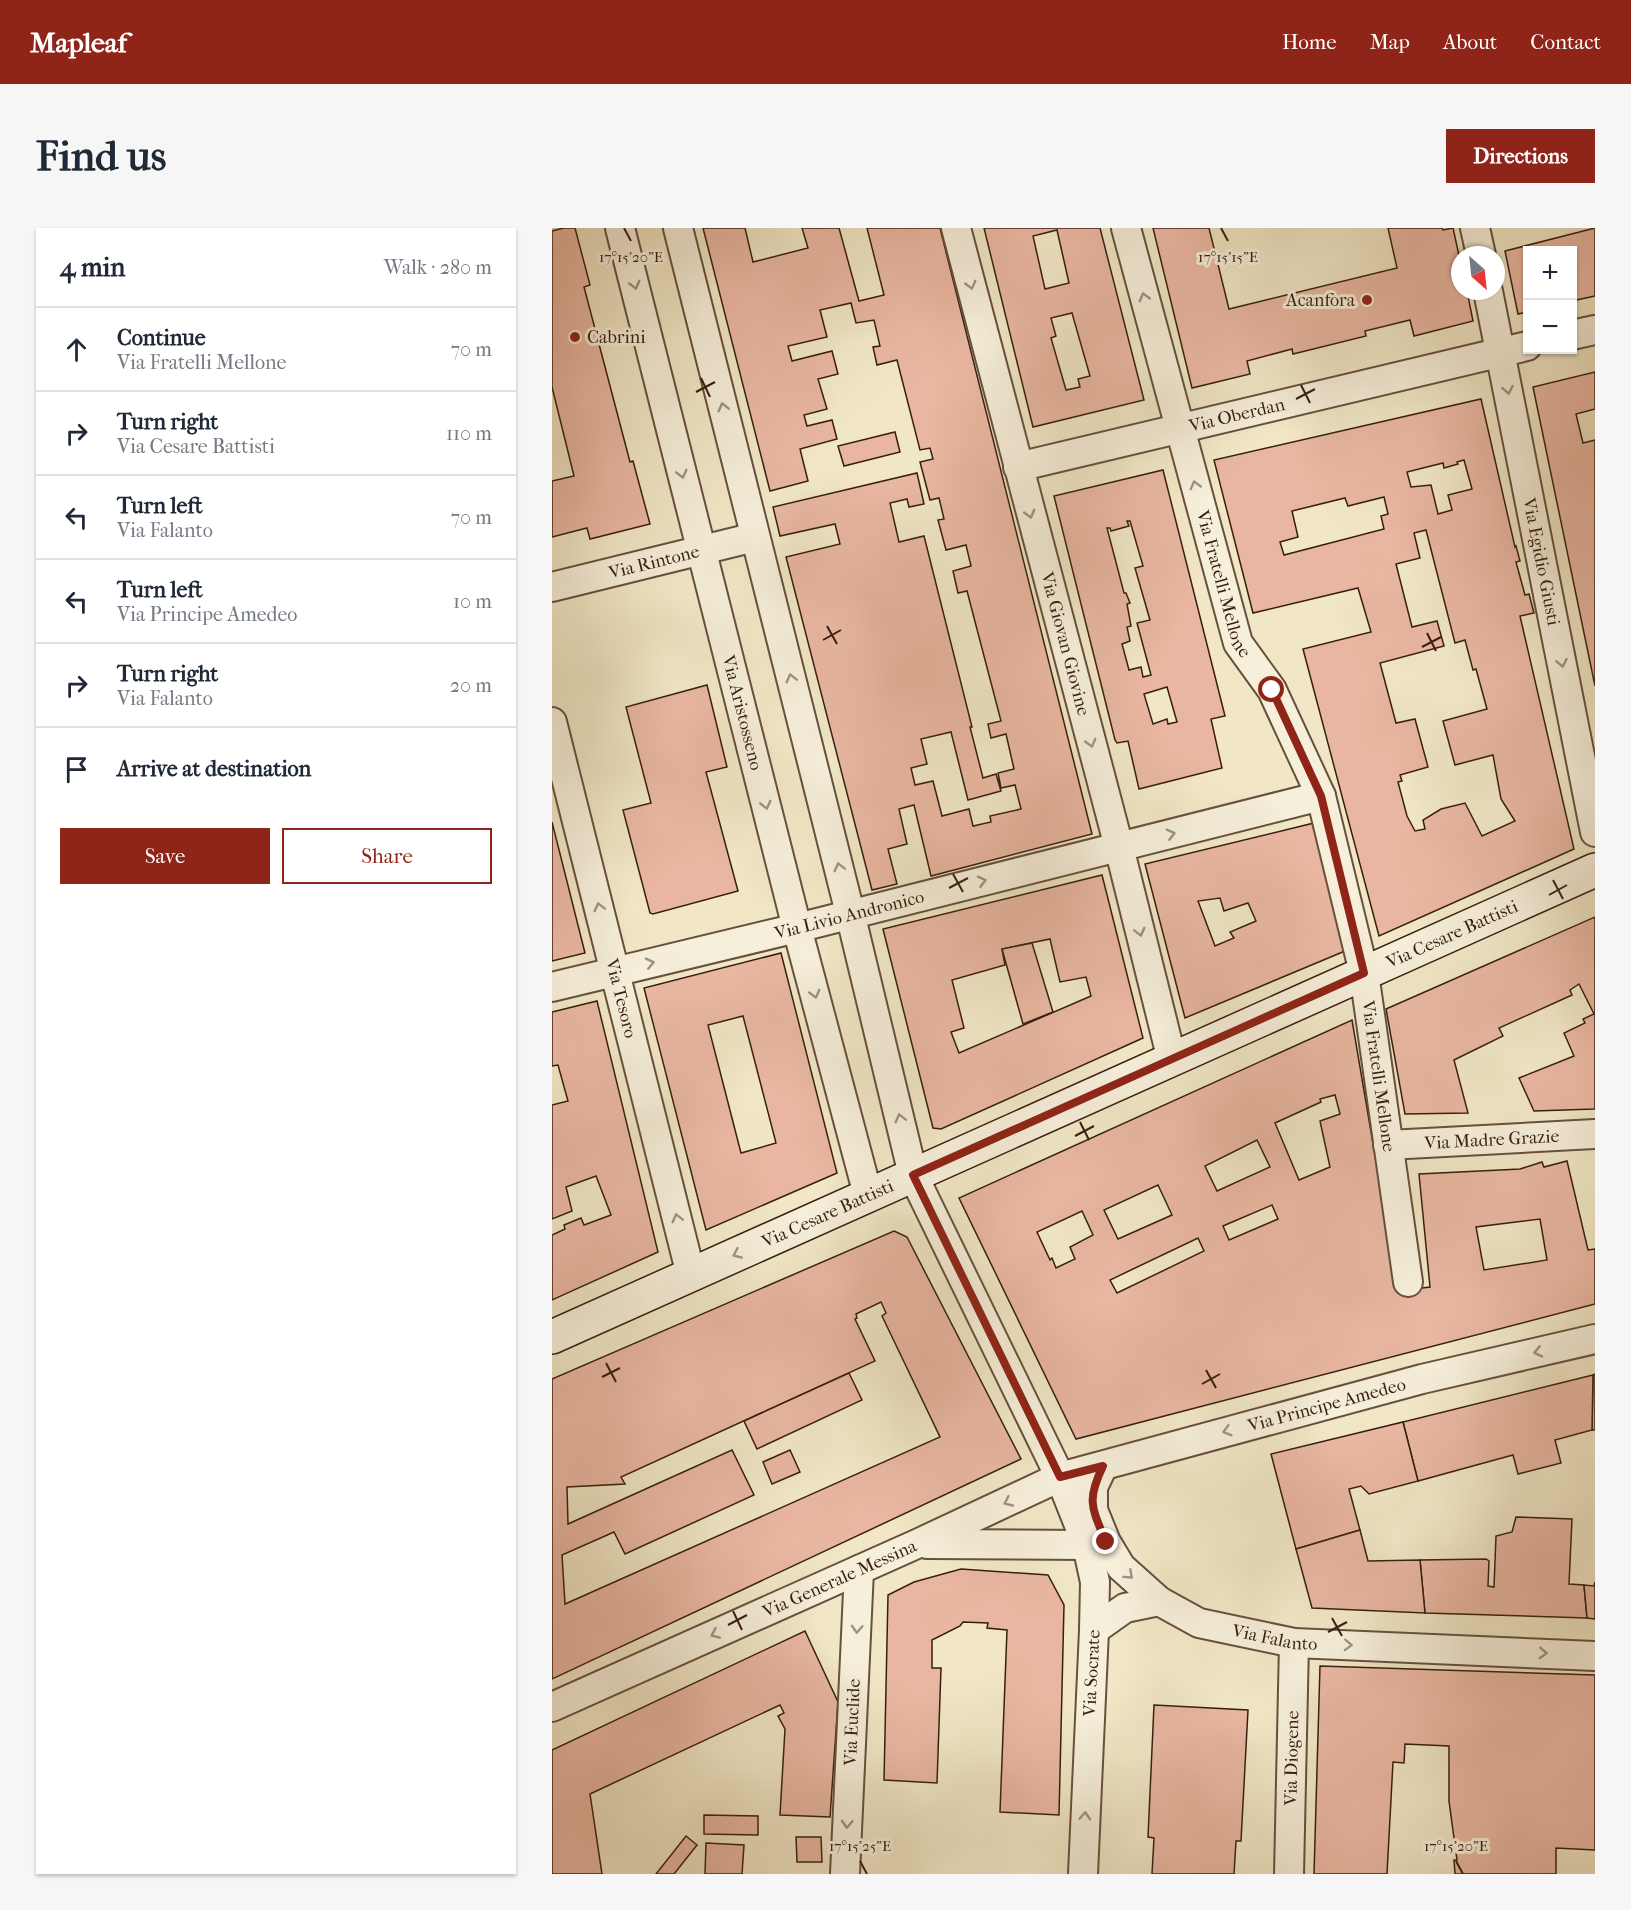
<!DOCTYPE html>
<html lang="en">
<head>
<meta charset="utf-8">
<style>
	body { margin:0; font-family:"IM FELL French Canon",serif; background:#f6f6f7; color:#1f2937 }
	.controls { position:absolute; right:18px; top:18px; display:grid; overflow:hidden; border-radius:0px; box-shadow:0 2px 4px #0004 }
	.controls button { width:54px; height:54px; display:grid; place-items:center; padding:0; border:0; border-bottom:2px solid #e0e1e3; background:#fff; color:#1f2937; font:30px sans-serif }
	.compass { position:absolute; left:899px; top:18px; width:54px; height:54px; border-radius:50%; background:#fff; box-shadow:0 2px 4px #0004; rotate:153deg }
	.stop { position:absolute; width:18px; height:18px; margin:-14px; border:4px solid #8f2418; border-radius:50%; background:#fff }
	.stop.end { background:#8f2418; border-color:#fff; box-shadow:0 2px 6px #0008 }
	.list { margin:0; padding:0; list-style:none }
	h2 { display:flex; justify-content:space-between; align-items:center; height:78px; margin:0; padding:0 24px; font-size:26px }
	h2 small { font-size:20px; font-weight:400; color:#747a83 }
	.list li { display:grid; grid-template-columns:39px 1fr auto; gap:18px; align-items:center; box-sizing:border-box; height:84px; padding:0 24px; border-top:2px solid #e0e1e3 }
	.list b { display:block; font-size:22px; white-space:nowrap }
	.list p { margin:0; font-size:20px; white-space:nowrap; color:#747a83 }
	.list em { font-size:20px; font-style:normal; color:#747a83 }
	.actions { display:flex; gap:12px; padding:18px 24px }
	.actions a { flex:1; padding:14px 0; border:2px solid #8f2418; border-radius:0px; text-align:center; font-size:21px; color:#8f2418 }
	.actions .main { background:#8f2418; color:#fff }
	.icon { flex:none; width:33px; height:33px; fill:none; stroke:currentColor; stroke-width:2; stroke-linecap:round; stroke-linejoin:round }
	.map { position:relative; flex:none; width:1043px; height:1646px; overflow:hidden; border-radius:0px }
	header { display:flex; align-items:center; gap:36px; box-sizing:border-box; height:84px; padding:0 30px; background:#8f2418; color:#fff }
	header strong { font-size:28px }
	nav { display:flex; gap:33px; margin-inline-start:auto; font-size:21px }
	.intro { display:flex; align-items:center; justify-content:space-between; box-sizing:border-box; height:144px; padding:0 36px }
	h1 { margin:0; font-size:42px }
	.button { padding:15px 27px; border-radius:0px; background:#8f2418; color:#fff; font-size:21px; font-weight:700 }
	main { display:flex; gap:36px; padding:0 36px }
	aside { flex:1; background:#fff; border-radius:0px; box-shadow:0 2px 4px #0004 }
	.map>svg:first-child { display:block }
	.building { fill:#e9b7a1; stroke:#371e11; stroke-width:1.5; fill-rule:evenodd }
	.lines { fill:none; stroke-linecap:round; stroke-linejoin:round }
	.street-casing { stroke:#66503e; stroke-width:32 }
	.secondary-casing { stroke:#371e11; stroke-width:36 }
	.street { stroke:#f6efda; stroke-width:28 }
	.secondary { stroke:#f6efda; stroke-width:33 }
	.oneway { stroke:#a09180 }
	.route { stroke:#8f2418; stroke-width:8 }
	.ticks { fill:none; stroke:#371e11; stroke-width:2 }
	.poi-dot { fill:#8f2418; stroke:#f6efda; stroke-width:2 }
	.labels { text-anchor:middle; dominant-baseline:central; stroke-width:6; stroke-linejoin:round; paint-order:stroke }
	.poi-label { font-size:18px; fill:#371e11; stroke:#f6efda; text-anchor:end }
	.street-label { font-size:18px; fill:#371e11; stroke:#f6efda }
	.ticks-label { font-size:15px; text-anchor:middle; fill:#371e11; stroke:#f6efda; stroke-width:6; stroke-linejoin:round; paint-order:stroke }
</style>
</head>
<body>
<header>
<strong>Mapleaf</strong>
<nav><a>Home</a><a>Map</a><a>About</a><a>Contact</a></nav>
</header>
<div class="intro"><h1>Find us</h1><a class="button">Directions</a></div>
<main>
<aside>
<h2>4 min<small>Walk · 280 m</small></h2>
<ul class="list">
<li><svg class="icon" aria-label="ahead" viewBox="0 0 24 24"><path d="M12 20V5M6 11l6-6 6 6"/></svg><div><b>Continue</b><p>Via Fratelli Mellone</p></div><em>70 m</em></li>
<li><svg class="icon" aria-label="right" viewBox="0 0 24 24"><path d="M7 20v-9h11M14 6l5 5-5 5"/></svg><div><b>Turn right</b><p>Via Cesare Battisti</p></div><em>110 m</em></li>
<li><svg class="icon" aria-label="left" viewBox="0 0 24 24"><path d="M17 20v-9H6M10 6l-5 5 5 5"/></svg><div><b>Turn left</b><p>Via Falanto</p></div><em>70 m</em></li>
<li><svg class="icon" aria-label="left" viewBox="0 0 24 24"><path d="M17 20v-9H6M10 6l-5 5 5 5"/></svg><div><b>Turn left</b><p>Via Principe Amedeo</p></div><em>10 m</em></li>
<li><svg class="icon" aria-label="right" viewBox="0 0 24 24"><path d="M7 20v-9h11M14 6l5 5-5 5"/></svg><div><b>Turn right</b><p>Via Falanto</p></div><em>20 m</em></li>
<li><svg class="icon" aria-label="arrive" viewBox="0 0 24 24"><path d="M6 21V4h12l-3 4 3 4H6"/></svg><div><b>Arrive at destination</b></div></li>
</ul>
<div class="actions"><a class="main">Save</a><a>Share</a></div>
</aside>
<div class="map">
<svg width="1043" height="1646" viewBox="0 0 1043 1646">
	<rect width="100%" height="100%" fill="#f1e7c6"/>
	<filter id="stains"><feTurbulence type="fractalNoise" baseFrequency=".00333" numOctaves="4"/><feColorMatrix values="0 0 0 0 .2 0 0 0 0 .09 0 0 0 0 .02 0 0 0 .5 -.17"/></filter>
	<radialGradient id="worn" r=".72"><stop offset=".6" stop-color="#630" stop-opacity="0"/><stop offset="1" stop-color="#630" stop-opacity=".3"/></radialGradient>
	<g class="building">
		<polygon points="12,0 23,0 38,57 32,59 78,234 81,233 98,296 38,311 35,300 0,309 0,253 22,248 0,159 0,3"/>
		<polygon points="151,0 193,0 201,34 256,20 250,0 287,0 307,73 332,67 315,0 388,0 540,606 379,648 362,577 347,581 355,616 336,621 345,656 320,662 234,329 288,316 283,296 228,308 221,279 365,245 372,276 357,279 355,271 338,275 347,314 372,308 420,499 418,499 431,550 444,546 449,563 416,572 399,504 369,511 375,536 359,540 363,557 381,553 390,588 417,581 421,598 439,594 438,588 469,581 463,557 449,560 446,545 462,541 454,506 439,510 436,496 449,493 415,363 406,365 401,343 419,338 414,317 394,322 386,292 392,291 387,270 378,272 368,234 381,231 378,220 368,222 345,132 325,137 321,119 328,118 322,92 304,95 299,75 268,82 275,109 236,118 240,133 280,123 286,146 266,151 275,181 252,187 255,198 280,192 285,211 248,221 256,253 218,263"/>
		<path d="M432,0H548L592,172L481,199ZM505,2L517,55L493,61L481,8ZM520,85L538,148L526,151L528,159L514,162L499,110L504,108L499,90Z"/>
		<polygon points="601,0 657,0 677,81 845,40 836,0 890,0 891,2 901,0 908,32 908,63 915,63 921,93 862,108 858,92 813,103 814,108 741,126 740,121 695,133 698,146 640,160"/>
		<polygon points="1043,0 1043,68 1020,73 1020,22 975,22 975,84 966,86 953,23"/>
		<polygon points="1043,144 1043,181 1024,186 1031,215 1043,212 1043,458 981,159"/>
		<path d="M929,171L963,319L964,318L968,333L964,334L973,367L977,366L982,385L968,388L1022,621L827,708L751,421L819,404L806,360L701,385L662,232ZM912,232L920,261L896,267L900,282L886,286L879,257L859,259L855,244L891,235L892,240L906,236L905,234ZM832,269L836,286L829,288L832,301L732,327L728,314L746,309L740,283L793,270L796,278ZM874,302L903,415L913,412L921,442L924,441L935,481L891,493L903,537L941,527L949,571L963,593L930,608L913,575L889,581L871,592L873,601L863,603L855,588L846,554L850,553L848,547L876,539L863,491L844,495L828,435L892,418L885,393L860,399L844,336L868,330L862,305Z"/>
		<polygon points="343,204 348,224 292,238 286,218"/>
		<path d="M611,242L673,488L659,491L670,540L587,561L576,513L565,515L563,512L502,268ZM575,293H578L591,338L583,340L598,392L585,395L599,447L591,449L589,439L577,442L570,416L578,413L575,399L579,398L575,376L578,375L574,365H572L555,300H558L559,303L577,298ZM615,459L625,494L616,496L615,491L601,496L592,466Z"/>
		<polygon points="155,457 175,539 154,544 186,663 101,686 98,685 71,582 99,575 74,479"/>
		<polygon points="0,594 33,725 0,733"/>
		<path d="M762,595L793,723L633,790L593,636ZM668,670L672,683L696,675L704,693L678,704L682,710L663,718L646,673Z"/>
		<path d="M550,647L591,810L389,901L381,900L331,701ZM498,711L508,754L534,749L539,768L407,825L399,804L412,800L400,752L453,737L450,721Z"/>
		<polygon points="1043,689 1043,881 982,883 967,850 1022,828 1012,805 1033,795 1031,791 1042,786 1027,756 1018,762 1020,767 947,800 951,808 902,832 916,885 853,886 834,781"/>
		<polygon points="480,715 501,784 471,796 450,721"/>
		<path d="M229,725L285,945L154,1002L92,760ZM191,788L224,915L189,925L156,797Z"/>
		<polygon points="45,773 106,1024 0,1072 0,1007 13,1001 12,997 29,990 32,997 59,987 44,948 14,959 20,983 0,991 0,877 16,873 6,837 0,838 0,784"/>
		<path d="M800,792L846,1063L878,1059L867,946L968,941L990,934L992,939L1015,933L1036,1022L1043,1021V1076L524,1211L407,970ZM783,867L788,886L768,893L778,939L747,952L723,895L769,874L768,871ZM705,912L718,939L665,963L653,938ZM606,957L620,987L566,1011L552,982ZM720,977L726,991L677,1012L671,998ZM530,983L541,1007L518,1019L523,1031L504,1040L500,1030L498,1032L485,1004ZM988,991L995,1032L932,1042L924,999ZM646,1010L652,1023L565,1065L558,1052Z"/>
		<path d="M342,1003L355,1009L469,1231L0,1451V1151ZM329,1074L334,1085L330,1088L388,1209L13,1376L10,1327L62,1304L73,1326L202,1267L180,1222L16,1296L15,1259L73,1256L69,1249L323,1133L303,1091L305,1090L304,1086Z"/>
		<polygon points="297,1145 310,1172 205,1221 192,1193"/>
		<polygon points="1043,1146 1043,1202 1040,1202 1041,1147"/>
		<polygon points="1041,1147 1040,1202 1003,1212 1009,1235 966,1246 961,1227 866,1253 851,1194"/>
		<polygon points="851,1194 866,1253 817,1266 809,1258 797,1261 808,1302 744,1321 719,1226"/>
		<polygon points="238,1222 248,1244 220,1256 211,1234"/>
		<polygon points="964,1289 1020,1291 1017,1356 1032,1357 1035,1390 873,1385 868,1332 934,1331 937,1333 936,1358 942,1359 944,1308 960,1304"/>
		<polygon points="808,1302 816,1333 868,1332 873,1385 760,1380 744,1321"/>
		<polygon points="409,1341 496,1347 512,1377 507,1587 448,1584 455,1402 435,1400 436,1395 411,1394 408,1398 380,1412 380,1440 389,1440 385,1555 332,1552 336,1367 362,1354"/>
		<polygon points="1043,1354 1043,1391 1035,1390 1032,1357 1042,1358"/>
		<polygon points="253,1403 286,1474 278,1589 228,1587 233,1501 226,1488 232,1485 228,1477 38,1566 50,1646 0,1646 0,1522"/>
		<polygon points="768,1438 1043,1447 1043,1622 1004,1620 1004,1646 903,1646 902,1632 905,1632 897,1573 897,1518 853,1516 852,1535 841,1534 835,1646 762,1646"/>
		<polygon points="602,1477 696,1482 689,1613 684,1613 682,1646 600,1646 602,1610 596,1609"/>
		<polygon points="152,1587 206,1588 206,1607 152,1606"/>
		<polygon points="134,1608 145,1617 122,1646 104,1646"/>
		<polygon points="244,1609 269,1609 270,1634 245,1634"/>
		<polygon points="154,1615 192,1617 190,1646 153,1646"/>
	</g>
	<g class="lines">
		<defs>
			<g id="street">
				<path id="s1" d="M68,0L245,700L316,967"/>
				<polyline points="126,0 298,685 361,947 508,1249 535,1317 543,1354 542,1402 531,1646"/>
				<path id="s2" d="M404,0L567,619L620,832"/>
				<path id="s3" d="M574,0L686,415L720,462L769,568L812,745L856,1054"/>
				<polyline points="923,0 929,27"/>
				<path id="s4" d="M936,63L1043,604"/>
				<polyline points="1020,107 1043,102"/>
				<path id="s5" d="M466,239L975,118"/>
				<path id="s6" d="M0,359L203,309"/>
				<path id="s7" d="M0,494L139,1047"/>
				<path id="s8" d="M0,759L245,700L769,568"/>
				<path id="s9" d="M836,917L1043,906"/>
				<path id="s10" d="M551,1238L541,1259V1282L554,1314L569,1339L607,1373L647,1395L742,1415L1043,1428"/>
				<polyline points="375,1316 535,1317"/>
				<polyline points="542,1402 573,1380 607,1373"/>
				<path id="s11" d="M0,1479L367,1315L508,1249L870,1151L1043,1111"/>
				<path id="s12" d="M293,1646L307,1342"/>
				<path id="s13" d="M737,1646L742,1415"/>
			</g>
			<g id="secondary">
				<path id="s14" d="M0,1109L1043,642"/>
			</g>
		</defs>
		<use href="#street" class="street-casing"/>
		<use href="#secondary" class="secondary-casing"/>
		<use href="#street" class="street"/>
		<use href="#secondary" class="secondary"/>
	</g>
	<defs><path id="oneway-chevron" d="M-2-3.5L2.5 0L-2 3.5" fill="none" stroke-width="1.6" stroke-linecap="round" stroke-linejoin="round" transform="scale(1.5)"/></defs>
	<g class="oneway">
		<use href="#oneway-chevron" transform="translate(83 57) rotate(76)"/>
		<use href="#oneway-chevron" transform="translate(419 57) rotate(75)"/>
		<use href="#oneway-chevron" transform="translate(592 69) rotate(-105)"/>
		<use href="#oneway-chevron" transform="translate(956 162) rotate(79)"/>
		<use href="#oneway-chevron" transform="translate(171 179) rotate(-104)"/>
		<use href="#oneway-chevron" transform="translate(130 246) rotate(76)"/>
		<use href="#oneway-chevron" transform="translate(643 257) rotate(-105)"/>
		<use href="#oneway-chevron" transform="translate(478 286) rotate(75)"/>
		<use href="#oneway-chevron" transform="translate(1010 435) rotate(79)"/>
		<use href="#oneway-chevron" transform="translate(239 450) rotate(-104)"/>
		<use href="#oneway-chevron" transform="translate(539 515) rotate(75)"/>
		<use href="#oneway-chevron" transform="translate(214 577) rotate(76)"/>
		<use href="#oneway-chevron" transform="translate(619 606) rotate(-14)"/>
		<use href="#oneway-chevron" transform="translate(287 639) rotate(-104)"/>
		<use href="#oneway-chevron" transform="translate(430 653) rotate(-14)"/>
		<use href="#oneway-chevron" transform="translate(47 679) rotate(-104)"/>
		<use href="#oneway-chevron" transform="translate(588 704) rotate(76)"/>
		<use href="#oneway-chevron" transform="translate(98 735) rotate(-13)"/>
		<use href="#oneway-chevron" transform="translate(263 766) rotate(75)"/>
		<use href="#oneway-chevron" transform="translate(348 890) rotate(-104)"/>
		<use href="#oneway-chevron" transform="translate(125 990) rotate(-104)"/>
		<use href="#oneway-chevron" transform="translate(185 1026) rotate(156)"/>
		<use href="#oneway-chevron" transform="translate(986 1124) rotate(167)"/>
		<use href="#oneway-chevron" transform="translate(675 1203) rotate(164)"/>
		<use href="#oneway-chevron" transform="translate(456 1274) rotate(155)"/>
		<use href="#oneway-chevron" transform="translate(577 1347) rotate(42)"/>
		<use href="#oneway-chevron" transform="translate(305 1401) rotate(93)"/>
		<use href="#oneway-chevron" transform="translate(163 1406) rotate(156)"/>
		<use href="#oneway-chevron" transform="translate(796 1417) rotate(2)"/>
		<use href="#oneway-chevron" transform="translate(991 1425) rotate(2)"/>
		<use href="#oneway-chevron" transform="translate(533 1588) rotate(-87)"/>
		<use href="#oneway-chevron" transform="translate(295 1596) rotate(93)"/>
	</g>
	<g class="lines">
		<path class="route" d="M554,1314C540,1280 534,1273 551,1238L508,1249L361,947L812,745L769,568L720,462"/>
	</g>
	<path class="ticks" d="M72,0L79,13M669,0L676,13M149,150L158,169M749,157L758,175M144,164L163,154M744,171L763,161M275,398L285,416M875,405L884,423M271,412L289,402M870,419L889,409M401,646L411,664M1001,652L1011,671M397,660L416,650M997,667L1015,657M528,894L537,912M523,908L542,898M54,1135L64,1154M654,1142L664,1160M50,1149L68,1140M650,1156L668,1146M181,1383L190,1402M780,1390L790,1408M176,1397L195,1387M776,1404L795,1394M308,1633L315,1646M904,1633L911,1646"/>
	<g class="poi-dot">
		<circle cx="815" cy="72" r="6"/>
		<circle cx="23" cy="109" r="6"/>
	</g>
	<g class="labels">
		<g class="poi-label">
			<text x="803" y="72">Acanfora</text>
			<text x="35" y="109" text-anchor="start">Cabrini</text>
		</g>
		<g class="street-label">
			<text stroke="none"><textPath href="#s5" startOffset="225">Via Oberdan</textPath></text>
			<text stroke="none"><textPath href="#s6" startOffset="105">Via Rintone</textPath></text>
			<text stroke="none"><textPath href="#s4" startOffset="276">Via Egidio Giusti</textPath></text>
			<text stroke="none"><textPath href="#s3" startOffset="369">Via Fratelli Mellone</textPath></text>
			<text stroke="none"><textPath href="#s2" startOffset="430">Via Giovan Giovine</textPath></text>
			<text stroke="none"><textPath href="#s1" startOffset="500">Via Aristosseno</textPath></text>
			<text stroke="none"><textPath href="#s8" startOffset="306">Via Livio Andronico</textPath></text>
			<text stroke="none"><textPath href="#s14" startOffset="986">Via Cesare Battisti</textPath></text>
			<text stroke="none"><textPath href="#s7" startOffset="285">Via Tesoro</textPath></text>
			<text stroke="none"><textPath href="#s3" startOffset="891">Via Fratelli Mellone</textPath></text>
			<text stroke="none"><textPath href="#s9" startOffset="104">Via Madre Grazie</textPath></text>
			<text stroke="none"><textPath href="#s14" startOffset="302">Via Cesare Battisti</textPath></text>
			<text stroke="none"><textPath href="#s11" startOffset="834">Via Principe Amedeo</textPath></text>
			<text stroke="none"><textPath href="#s11" startOffset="315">Via Generale Messina</textPath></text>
			<text stroke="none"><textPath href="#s10" startOffset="284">Via Falanto</textPath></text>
			<text transform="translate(540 1445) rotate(-87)">Via Socrate</text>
			<text stroke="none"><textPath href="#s12" startOffset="152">Via Euclide</textPath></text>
			<text stroke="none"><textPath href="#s13" startOffset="116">Via Diogene</textPath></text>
		</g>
	</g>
	<g class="ticks-label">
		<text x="79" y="34">17°15'20"E</text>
		<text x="676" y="34">17°15'15"E</text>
		<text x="308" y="1623">17°15'25"E</text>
		<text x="904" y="1623">17°15'20"E</text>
	</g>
	<rect width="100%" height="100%" filter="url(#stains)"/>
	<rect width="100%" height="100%" fill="url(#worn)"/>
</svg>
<div class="controls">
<button>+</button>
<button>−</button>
</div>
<svg class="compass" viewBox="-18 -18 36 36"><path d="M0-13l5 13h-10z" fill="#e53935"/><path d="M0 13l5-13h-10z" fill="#747a83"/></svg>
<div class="stop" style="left:720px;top:462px"></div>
<div class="stop end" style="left:554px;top:1314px"></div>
</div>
</main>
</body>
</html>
